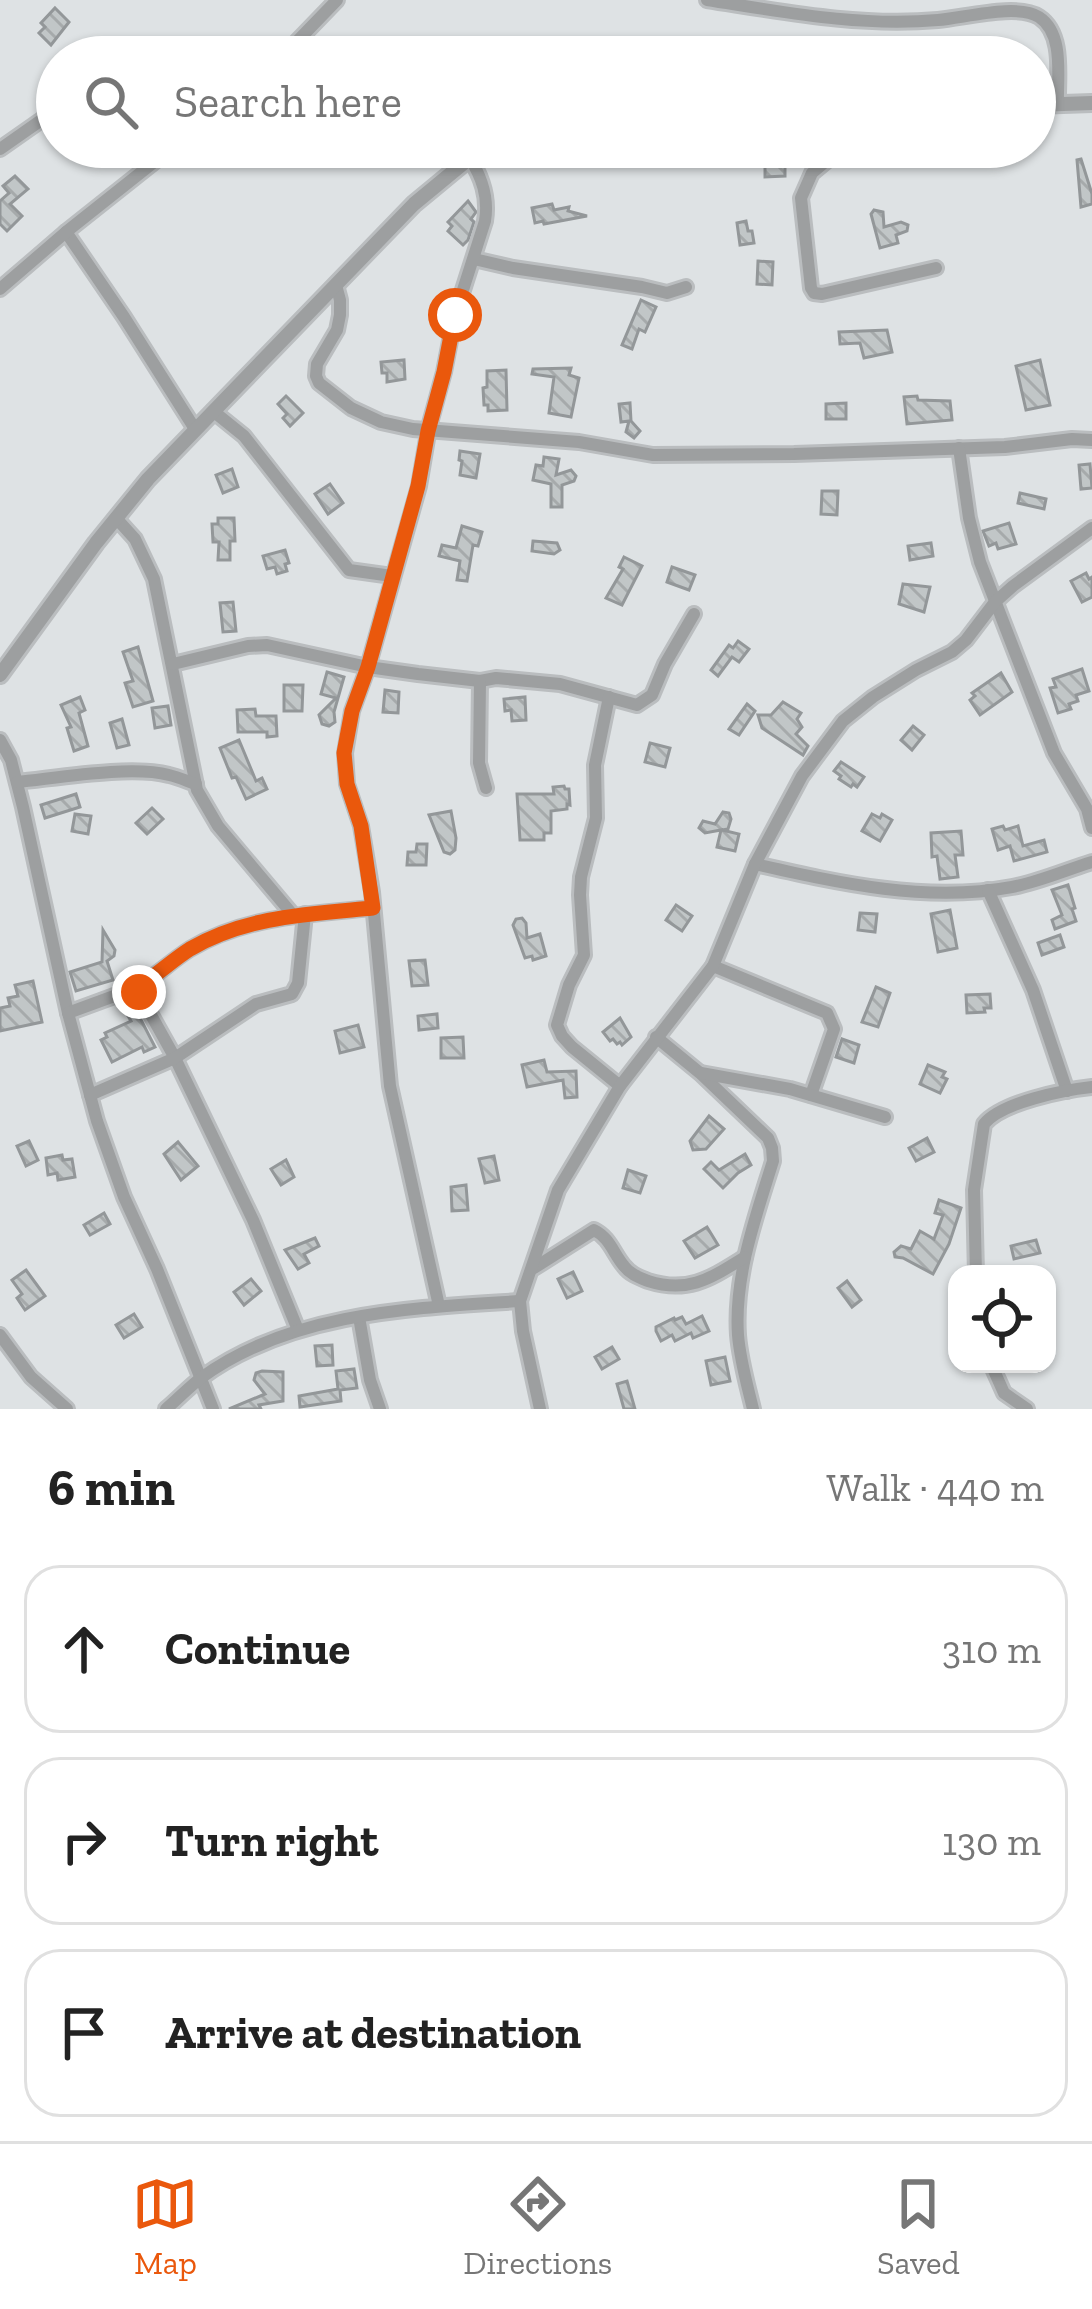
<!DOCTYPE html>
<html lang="en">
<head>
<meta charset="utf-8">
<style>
	body { margin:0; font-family:"Zilla Slab",serif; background:#f6f6f6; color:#222 }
	.controls { position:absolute; right:36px; bottom:36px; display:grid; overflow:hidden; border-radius:24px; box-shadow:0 3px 9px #0004 }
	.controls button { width:108px; height:108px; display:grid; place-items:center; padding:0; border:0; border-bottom:3px solid #e0e0e0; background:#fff; color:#222; font:60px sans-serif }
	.stop { position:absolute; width:36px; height:36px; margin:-27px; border:9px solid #ea580c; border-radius:50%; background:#fff }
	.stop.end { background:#ea580c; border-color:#fff; box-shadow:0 3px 12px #0008 }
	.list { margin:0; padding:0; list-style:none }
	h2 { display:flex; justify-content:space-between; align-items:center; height:156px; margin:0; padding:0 48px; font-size:51px }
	h2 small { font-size:39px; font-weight:400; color:#767676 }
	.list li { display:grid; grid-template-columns:78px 1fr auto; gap:36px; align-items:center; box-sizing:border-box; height:168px; margin:0 24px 24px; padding:0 24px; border:3px solid #e0e0e0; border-radius:36px }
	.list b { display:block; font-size:45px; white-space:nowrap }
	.list em { font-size:39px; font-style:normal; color:#767676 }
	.icon { flex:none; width:66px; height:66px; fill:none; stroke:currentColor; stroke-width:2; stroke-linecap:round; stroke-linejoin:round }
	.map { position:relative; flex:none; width:1092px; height:1409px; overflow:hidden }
	.search { position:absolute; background:#fff; box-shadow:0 3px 9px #0004; left:36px; right:36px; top:36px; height:132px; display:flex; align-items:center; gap:30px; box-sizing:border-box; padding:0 42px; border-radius:66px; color:#767676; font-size:45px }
	.sheet { height:732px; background:#fff }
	nav { display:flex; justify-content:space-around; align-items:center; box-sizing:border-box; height:168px; border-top:3px solid #e0e0e0; background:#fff; font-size:33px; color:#767676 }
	nav a { display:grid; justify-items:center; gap:6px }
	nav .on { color:#ea580c }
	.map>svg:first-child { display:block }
	.building { fill:url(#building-back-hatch); stroke:#939799; stroke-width:3 }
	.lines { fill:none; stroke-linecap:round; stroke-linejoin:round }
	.minor-casing { stroke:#babdbf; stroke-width:18 }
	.tertiary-casing { stroke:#babdbf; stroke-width:20 }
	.minor { stroke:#9d9fa0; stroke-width:12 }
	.tertiary { stroke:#9d9fa0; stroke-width:14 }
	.route { stroke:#ea580c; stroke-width:15 }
</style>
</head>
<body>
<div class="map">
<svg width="1092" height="1409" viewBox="0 0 1092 1409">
	<defs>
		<pattern id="building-back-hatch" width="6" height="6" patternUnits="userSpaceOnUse" patternTransform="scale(3)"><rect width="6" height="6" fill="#c1c6c7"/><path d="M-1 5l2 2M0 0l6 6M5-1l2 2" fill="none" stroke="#a6aaab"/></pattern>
	</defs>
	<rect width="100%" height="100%" fill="#dee2e4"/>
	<g class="building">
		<polygon points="55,8 69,22 51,45 39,33 45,27 41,23"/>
		<polygon points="765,158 785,158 785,176 765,177"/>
		<polygon points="1081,159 1092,194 1092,204 1081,207 1077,160"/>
		<polygon points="15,176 28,189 10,204 22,216 7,231 0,224 0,201 9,193 3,186"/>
		<polygon points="468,201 476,212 471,219 474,222 468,240 463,245 448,231 452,226 448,222"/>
		<polygon points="552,204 554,210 569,207 568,211 587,216 544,224 543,221 535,223 532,208"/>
		<polygon points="874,210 883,212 884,227 901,222 908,225 907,231 896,235 898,243 880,248 871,214"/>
		<polygon points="746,221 748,231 752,231 754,243 740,245 737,223"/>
		<polygon points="758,261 773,262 772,285 757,284"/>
		<polygon points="641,300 656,307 645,332 639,329 632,349 622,345"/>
		<polygon points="887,330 892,352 864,358 860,343 840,344 839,332"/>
		<polygon points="404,360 405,379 387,382 387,373 382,373 381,362"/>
		<polygon points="1040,360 1050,405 1026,410 1016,366"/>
		<polygon points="571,368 569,375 579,378 571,417 549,413 554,377 532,374 533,369"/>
		<polygon points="506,370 507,410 488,411 488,405 484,405 483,388 487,387 487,371"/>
		<polygon points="286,396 303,413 290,426 283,418 287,414 278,404"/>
		<polygon points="917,396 918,400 950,401 952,420 907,424 904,397"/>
		<polygon points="630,403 631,421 640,431 634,438 626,432 629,421 621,422 619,404"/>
		<polygon points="846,403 846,419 826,419 826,404"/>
		<polygon points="460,451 480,454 476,478 460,475 462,461 459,460"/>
		<polygon points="544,457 559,459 556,475 571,470 576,476 574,481 562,485 562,507 551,507 551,484 533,480 536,465 543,466"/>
		<polygon points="1090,464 1092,488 1081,489 1079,465"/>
		<polygon points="232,469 238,487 223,493 216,475"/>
		<polygon points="330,484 343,503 328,514 315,494"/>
		<polygon points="822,491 838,491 837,515 821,514"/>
		<polygon points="1020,493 1046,499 1044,509 1018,503"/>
		<polygon points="218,518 234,518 235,541 230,541 230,560 218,560 219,542 213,542 212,524 218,524"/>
		<polygon points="1009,523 1016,544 998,549 996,543 989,546 983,531"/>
		<polygon points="462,526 482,532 478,546 473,545 467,581 457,580 460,561 439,556 442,545 456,548"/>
		<polygon points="533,541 557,543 560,550 554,554 532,551"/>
		<polygon points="931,543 933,556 910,560 908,546"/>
		<polygon points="285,550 289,563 285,564 287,571 277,574 275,567 267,569 263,556"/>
		<polygon points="624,557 642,566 622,605 606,598 623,569 619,567"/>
		<polygon points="672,567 695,575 689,590 667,582"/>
		<polygon points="1086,573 1089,579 1092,577 1092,597 1082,602 1071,581"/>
		<polygon points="903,584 930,587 924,612 899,604"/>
		<polygon points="233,602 236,631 223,632 220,603"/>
		<polygon points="738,641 749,649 739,662 732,657 718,676 711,670 729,645 733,648"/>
		<polygon points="138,647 153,701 133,707 125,683 133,681 123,652"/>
		<polygon points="1082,669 1089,691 1076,695 1078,701 1069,704 1071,709 1058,713 1050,688 1056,687 1053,679"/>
		<polygon points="327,672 344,677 334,712 335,722 329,726 322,724 319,715 336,698 321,694"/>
		<polygon points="1001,673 1012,692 980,715 970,700 975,696 972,693"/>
		<polygon points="284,685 303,685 302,711 284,711"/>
		<polygon points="385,690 399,692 398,713 383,712"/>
		<polygon points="80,697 85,710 79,713 88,746 74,751 67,728 71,727 61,705"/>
		<polygon points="525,697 526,720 512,721 511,710 505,711 504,699"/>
		<polygon points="783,702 801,713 797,719 802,727 796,734 808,746 803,755 762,728 758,715 771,715"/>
		<polygon points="747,704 755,711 739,735 729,729"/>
		<polygon points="168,706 171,725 155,728 152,708"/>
		<polygon points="255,709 256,716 276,716 277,736 267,737 267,732 238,732 237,710"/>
		<polygon points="122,719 129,745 117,748 110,723"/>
		<polygon points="913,726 924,735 912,750 901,740"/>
		<polygon points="239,740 256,781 262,778 267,789 246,799 236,777 232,778 220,748"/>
		<polygon points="650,743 670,748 665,767 645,762"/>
		<polygon points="841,762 864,777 857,787 853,784 851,787 839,779 841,776 834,771"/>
		<polygon points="564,786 565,789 569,789 570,805 567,804 567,809 551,811 551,833 544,833 544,840 520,840 517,794 554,794 553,787"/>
		<polygon points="76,794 80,807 45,818 41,805"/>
		<polygon points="152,808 163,819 147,834 136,823"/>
		<polygon points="451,811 456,838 455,850 450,854 444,852 429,815"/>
		<polygon points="723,812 729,813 731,819 728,829 722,830 739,834 735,851 717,847 721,830 705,833 699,828 703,821 715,824"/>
		<polygon points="75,814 91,816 88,834 72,831"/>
		<polygon points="872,814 880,818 882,814 892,820 880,841 862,831"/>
		<polygon points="1003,826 1005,830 1018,826 1023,846 1044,840 1047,852 1014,861 1010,846 998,850 992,829"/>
		<polygon points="961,831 963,855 955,855 958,877 940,879 937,856 932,857 931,833"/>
		<polygon points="417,844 427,844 426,865 407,865 408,852 416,852"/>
		<polygon points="1068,885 1075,908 1072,909 1076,921 1055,929 1052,920 1062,915 1052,890"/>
		<polygon points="676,905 692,916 682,931 666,920"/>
		<polygon points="950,910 957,948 938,952 931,914"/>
		<polygon points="860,913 877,914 875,932 858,930"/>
		<polygon points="522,918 526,923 527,938 540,934 546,956 533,960 532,956 525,958 513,925 516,919"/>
		<polygon points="103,930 115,950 114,956 107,961 113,980 76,991 70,972 102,962"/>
		<polygon points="1060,935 1064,947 1042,955 1038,943"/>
		<polygon points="425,960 428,985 412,986 409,961"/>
		<polygon points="33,981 42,1022 0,1031 0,1008 10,1006 8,998 18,996 15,985"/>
		<polygon points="876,987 890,993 878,1027 862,1022"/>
		<polygon points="990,994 991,1008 984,1008 985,1012 967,1013 966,995"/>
		<polygon points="137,1012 155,1047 144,1052 142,1047 112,1062 101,1040 107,1037 105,1033 131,1021 128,1016"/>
		<polygon points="437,1014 438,1028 419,1030 418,1016"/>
		<polygon points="620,1018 631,1037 622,1045 620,1042 617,1044 613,1039 610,1041 603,1032"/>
		<polygon points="358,1025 364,1047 340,1053 335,1031"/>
		<polygon points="463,1037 464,1058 441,1058 441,1038"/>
		<polygon points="842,1039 859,1045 854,1063 836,1057"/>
		<polygon points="544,1060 547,1072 576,1071 577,1097 565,1098 563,1080 527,1087 522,1065"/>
		<polygon points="928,1065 945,1072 942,1077 947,1079 940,1093 920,1084"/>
		<polygon points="709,1116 724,1129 706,1149 693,1150 690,1141"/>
		<polygon points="927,1138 934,1152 916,1161 909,1148"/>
		<polygon points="29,1141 38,1160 26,1166 17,1146"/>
		<polygon points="178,1142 198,1166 181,1180 164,1154"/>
		<polygon points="745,1154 751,1165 738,1173 723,1188 704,1169 711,1162 719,1170"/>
		<polygon points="62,1155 63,1160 72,1159 75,1177 58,1180 57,1173 48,1175 46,1158"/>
		<polygon points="494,1156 499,1180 485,1183 479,1159"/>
		<polygon points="286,1160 294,1177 281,1185 271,1169"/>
		<polygon points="628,1170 646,1176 640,1193 623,1188"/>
		<polygon points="466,1185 468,1210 452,1211 451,1187"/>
		<polygon points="939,1200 961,1208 949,1244 933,1274 903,1258 895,1257 894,1252 901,1246 911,1249 920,1231 934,1239 943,1215 935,1213"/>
		<polygon points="104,1213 110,1224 90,1235 84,1225"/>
		<polygon points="707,1227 718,1245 695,1258 684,1241"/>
		<polygon points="315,1238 319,1246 304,1254 309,1263 298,1269 285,1250"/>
		<polygon points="1036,1240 1040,1253 1014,1259 1011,1246"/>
		<polygon points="26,1270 45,1296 25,1310 17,1298 22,1294 12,1280"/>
		<polygon points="573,1272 582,1291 567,1298 558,1279"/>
		<polygon points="251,1279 261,1291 244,1305 234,1292"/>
		<polygon points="847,1281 861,1300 852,1307 838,1288"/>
		<polygon points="134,1314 142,1327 124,1338 116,1325"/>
		<polygon points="702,1316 709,1331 693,1338 691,1333 675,1341 672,1335 661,1341 656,1331 656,1327 674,1318 675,1320 682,1317 686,1324"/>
		<polygon points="332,1345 333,1365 317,1366 315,1346"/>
		<polygon points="612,1347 619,1359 602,1369 595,1357"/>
		<polygon points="725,1357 730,1381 711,1385 706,1361"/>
		<polygon points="354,1369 357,1388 340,1390 341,1401 300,1407 299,1396 338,1389 336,1371"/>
		<polygon points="262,1371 283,1372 283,1401 259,1405 261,1409 229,1409 265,1394 254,1380 256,1373"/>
		<polygon points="627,1381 635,1409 624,1409 617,1384"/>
	</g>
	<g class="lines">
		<defs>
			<g id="minor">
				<path d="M707,0C784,12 860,27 938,20C964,18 1017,3 1039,17C1065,34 1057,78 1058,104"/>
				<polyline points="282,57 337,0"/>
				<polyline points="136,147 151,164"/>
				<polyline points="843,147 812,173 801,198 811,288 814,293 822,294 936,268"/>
				<polyline points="0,149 57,109"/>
				<polyline points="66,232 124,317 195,429"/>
				<polyline points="474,259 513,268 642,287 667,293 686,287"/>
				<polyline points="336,285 340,300 340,315 337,330 317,364 316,376 319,383 351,408 381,422 413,429 579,442 653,455 794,454 1005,447 1072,439 1092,440"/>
				<polyline points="0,289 66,232 173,147"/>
				<polyline points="213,411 244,436 349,570 392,576"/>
				<polyline points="959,448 969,518 980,562 1054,753 1087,809 1092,828"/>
				<polyline points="116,518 135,539 154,579 197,790 218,826 293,915"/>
				<polyline points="173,664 248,646 267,645 368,667 418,674 480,681 496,678 560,684 637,705 652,695 665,664 694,614"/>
				<polyline points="480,681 479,763 486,788"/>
				<polyline points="609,697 595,765 596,818 581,877 580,895 584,955 569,985 557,1025 562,1036 572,1047 620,1086"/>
				<polyline points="0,740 11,760 23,807 68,1013 97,1121 124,1197 157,1269 213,1409"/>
				<path d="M17,782C57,778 131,765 169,775C178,777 187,781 196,784"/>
				<path d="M755,864C839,883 926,903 1012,887C1039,882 1066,870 1092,862"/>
				<polyline points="988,890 1033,990 1067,1091"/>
				<polyline points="713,966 827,1013 834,1029 811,1095"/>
				<path d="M136,988C155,977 171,961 190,949C246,916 310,914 373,908"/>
				<polyline points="68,1013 136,988 175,1058 253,1220 298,1330"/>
				<path d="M656,1037L700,1073L768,1138L772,1148L773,1161C756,1216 734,1276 738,1335C740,1360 747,1384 753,1409"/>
				<polyline points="701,1073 790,1089 885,1117"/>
				<polyline points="90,1095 175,1058 256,1004 292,994 298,983 305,914"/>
				<path d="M534,1268L594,1230C610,1238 613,1253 624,1266C630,1274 638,1277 648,1281C689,1294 711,1278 745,1257"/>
				<path d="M976,1274L974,1190L984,1124C1002,1102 1064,1090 1092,1087"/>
				<path d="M439,1306L390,1086L372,892L361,826L347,784L345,753L352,711L368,667L419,486L429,427L444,372L455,315L485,221C489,197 482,177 469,157"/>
				<polyline points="359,1317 370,1380 380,1409"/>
				<polyline points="0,1335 31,1377 67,1409"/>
				<polyline points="991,1364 1004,1393 1027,1409"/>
				<path d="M166,1409C178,1399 189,1387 201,1378C291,1312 413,1308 520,1301"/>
				<polyline points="540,1409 523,1331 520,1301 558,1190 620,1086 713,966 755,864 802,776 843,721 873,697 916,670 952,652 966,640 995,602 1013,586 1092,528"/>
			</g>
			<g id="tertiary">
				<polyline points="1035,105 1092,103"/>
				<polyline points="0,675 96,543 148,479 414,204 483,147"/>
			</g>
		</defs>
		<use href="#minor" class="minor-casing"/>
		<use href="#tertiary" class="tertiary-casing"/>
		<use href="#minor" class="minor"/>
		<use href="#tertiary" class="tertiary"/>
	</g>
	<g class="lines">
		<path class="route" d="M139,992L136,988C155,977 171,961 190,949C246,916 310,914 373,908L361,826L347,784L344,753L352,711L368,667L418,486L428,431L444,372L455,315"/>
	</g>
</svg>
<div class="controls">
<button><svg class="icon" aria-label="locate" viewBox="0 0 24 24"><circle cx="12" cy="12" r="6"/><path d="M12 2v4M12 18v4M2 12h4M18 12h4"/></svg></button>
</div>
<div class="stop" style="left:455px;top:315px"></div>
<div class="stop end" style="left:139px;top:992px"></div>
<div class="search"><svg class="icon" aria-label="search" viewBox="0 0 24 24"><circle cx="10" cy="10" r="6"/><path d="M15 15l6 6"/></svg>Search here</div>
</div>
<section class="sheet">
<h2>6 min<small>Walk · 440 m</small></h2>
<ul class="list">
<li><svg class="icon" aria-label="ahead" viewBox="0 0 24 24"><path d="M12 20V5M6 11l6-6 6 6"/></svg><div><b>Continue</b></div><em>310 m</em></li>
<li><svg class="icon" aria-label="right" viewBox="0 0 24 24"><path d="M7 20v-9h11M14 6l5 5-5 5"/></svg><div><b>Turn right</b></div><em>130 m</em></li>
<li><svg class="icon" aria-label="arrive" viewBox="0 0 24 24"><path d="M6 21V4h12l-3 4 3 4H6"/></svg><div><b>Arrive at destination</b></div></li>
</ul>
</section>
<nav>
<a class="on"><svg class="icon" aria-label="map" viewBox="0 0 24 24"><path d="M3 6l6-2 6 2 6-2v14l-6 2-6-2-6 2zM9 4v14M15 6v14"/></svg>Map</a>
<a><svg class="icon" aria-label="directions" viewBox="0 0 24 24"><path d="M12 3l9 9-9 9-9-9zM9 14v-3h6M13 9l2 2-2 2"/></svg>Directions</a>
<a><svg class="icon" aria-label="saved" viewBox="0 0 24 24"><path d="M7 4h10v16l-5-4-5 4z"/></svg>Saved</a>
</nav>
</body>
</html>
